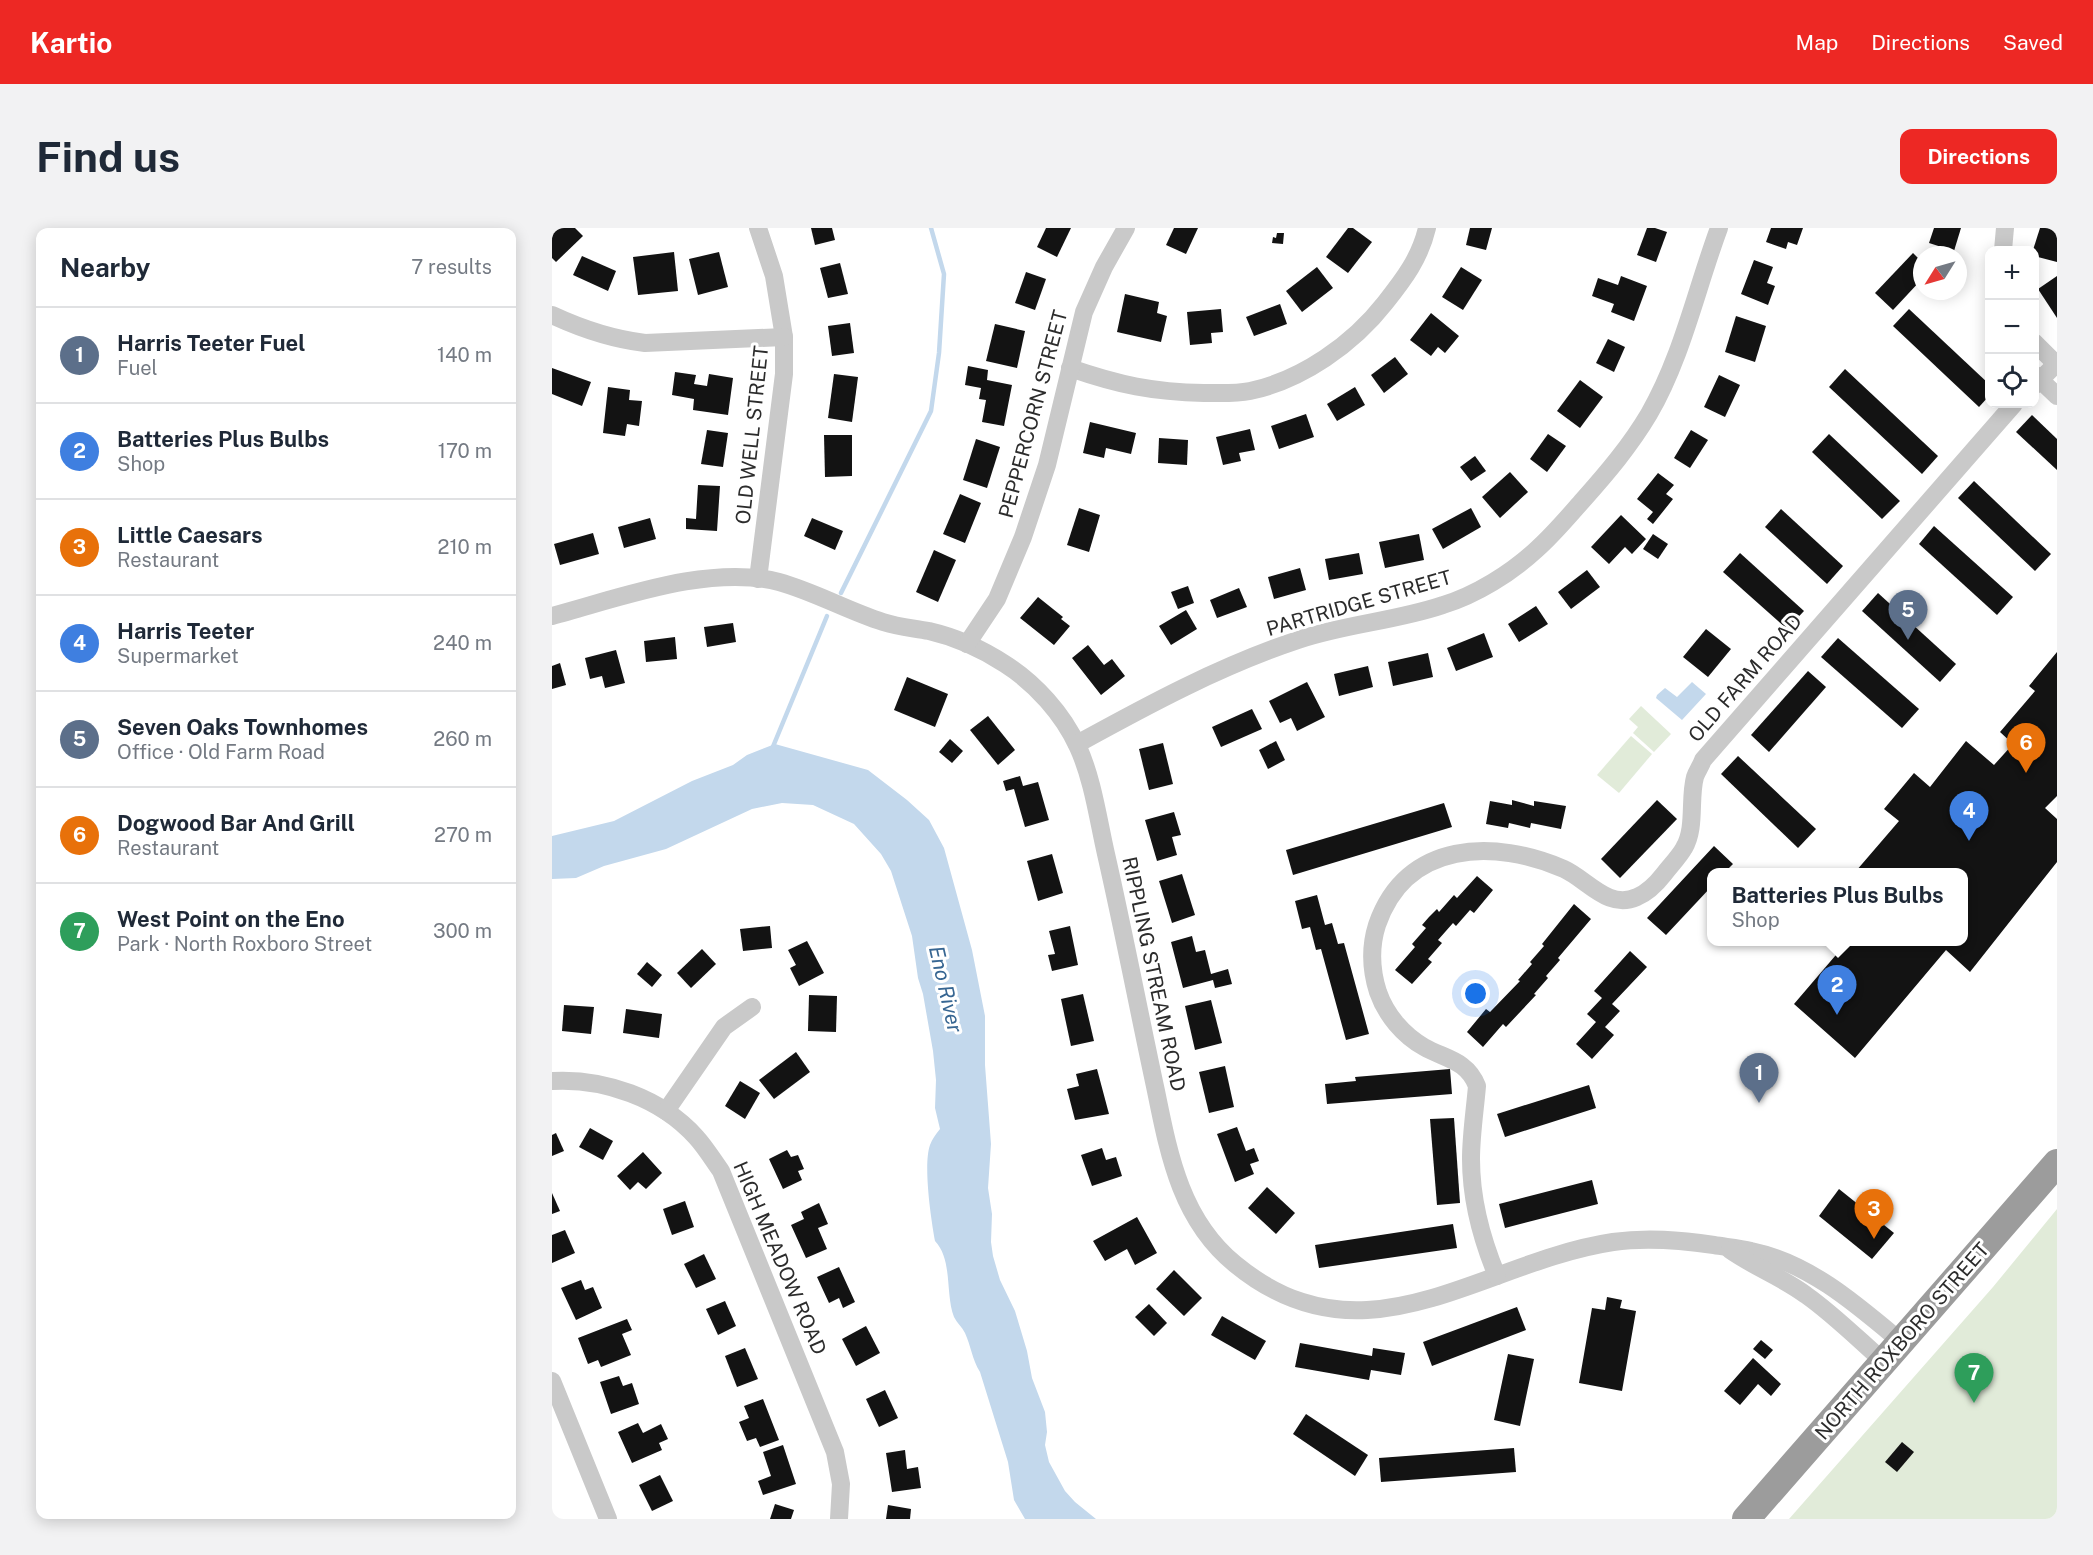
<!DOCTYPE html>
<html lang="en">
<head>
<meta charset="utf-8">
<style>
	body { margin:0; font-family:"Public Sans",sans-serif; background:#f2f2f3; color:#1f2937 }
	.controls { position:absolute; right:18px; top:18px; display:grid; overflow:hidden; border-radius:12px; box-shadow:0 3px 15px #0003 }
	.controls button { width:54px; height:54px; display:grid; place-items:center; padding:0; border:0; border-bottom:2px solid #e0e1e3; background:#fff; color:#1f2937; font:30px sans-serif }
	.compass { position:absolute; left:1361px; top:18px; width:54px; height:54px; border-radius:50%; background:#fff; box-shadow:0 3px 15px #0003; rotate:233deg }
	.you { position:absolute; left:924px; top:766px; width:21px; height:21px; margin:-15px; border:4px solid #fff; border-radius:50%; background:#1a73e8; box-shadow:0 0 0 9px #1a73e833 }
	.badge { display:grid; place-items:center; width:39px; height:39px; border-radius:50%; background:#ed2824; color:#fff; font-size:20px; font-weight:700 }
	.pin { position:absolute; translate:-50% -50px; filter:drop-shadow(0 2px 3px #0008) }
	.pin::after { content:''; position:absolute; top:32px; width:21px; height:18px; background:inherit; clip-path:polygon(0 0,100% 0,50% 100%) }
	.popup { position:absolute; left:1155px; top:640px; width:261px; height:78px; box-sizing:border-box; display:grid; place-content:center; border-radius:12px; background:#fff; filter:drop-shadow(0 2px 4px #0005); font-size:20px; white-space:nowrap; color:#747a83 }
	.popup b { font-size:22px; color:#1f2937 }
	.popup::after { content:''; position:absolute; left:50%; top:100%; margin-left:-12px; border:12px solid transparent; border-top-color:#fff }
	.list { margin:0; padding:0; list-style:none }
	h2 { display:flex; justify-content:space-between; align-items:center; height:78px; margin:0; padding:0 24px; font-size:26px }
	h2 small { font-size:20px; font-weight:400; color:#747a83 }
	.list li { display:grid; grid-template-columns:39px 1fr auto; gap:18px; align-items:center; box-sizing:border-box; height:96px; padding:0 24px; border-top:2px solid #e0e1e3 }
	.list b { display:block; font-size:22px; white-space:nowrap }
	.list p { margin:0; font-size:20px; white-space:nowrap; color:#747a83 }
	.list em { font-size:20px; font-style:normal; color:#747a83 }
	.icon { flex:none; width:33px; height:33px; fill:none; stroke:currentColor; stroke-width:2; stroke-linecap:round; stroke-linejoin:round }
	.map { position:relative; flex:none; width:1505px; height:1291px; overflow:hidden; border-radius:12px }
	header { display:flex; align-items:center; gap:36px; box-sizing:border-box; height:84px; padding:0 30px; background:#ed2824; color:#fff }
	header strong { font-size:28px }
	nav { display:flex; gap:33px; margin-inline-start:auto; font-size:21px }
	.intro { display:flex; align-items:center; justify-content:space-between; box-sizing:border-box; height:144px; padding:0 36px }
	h1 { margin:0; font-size:42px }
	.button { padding:15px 27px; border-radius:12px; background:#ed2824; color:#fff; font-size:21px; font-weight:700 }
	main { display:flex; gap:36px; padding:0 36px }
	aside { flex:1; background:#fff; border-radius:12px; box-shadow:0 3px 15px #0003 }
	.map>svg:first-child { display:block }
	.green { fill:#e1ebd9 }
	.water { fill:#c3d8ec }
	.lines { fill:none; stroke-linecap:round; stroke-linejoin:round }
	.stream { stroke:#c3d8ec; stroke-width:4.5 }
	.building { fill:#131313 }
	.minor { stroke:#c9c9c9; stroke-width:18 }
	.trunk { stroke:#9c9c9c; stroke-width:28 }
	.labels { text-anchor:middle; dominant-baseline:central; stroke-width:6; stroke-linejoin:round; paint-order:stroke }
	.street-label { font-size:20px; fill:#2c2c2c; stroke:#fff }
	.water-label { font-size:21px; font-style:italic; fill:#376692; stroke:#fff }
</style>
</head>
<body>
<header>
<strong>Kartio</strong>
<nav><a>Map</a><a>Directions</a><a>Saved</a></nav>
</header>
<div class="intro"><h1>Find us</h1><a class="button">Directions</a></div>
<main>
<aside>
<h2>Nearby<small>7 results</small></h2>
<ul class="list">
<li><span class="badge" style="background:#5c6f8a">1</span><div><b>Harris Teeter Fuel</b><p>Fuel</p></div><em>140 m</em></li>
<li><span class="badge" style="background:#3f7fe0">2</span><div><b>Batteries Plus Bulbs</b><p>Shop</p></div><em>170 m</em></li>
<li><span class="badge" style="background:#e8710a">3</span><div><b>Little Caesars</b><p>Restaurant</p></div><em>210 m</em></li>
<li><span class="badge" style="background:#3f7fe0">4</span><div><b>Harris Teeter</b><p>Supermarket</p></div><em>240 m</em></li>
<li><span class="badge" style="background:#5c6f8a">5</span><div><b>Seven Oaks Townhomes</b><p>Office · Old Farm Road</p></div><em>260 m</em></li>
<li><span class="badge" style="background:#e8710a">6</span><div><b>Dogwood Bar And Grill</b><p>Restaurant</p></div><em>270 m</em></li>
<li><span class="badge" style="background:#2e9e5b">7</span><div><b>West Point on the Eno</b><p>Park · North Roxboro Street</p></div><em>300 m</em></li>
</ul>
</aside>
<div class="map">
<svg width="1505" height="1291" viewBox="0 0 1505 1291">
	<rect width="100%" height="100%" fill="#fff"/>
	<g class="green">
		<polygon points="1089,478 1119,506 1102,524 1081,505 1086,499 1077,491"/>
		<polygon points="1079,508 1100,526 1067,565 1045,547"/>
		<polygon points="1505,981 1505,1291 1237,1291 1441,1059"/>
	</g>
	<g class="water">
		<polygon points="1140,454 1154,466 1130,492 1104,470 1105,467 1113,460 1125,469"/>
		<path d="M223,516L316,542L355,572L377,592L392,620L420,722L433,788V837L439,916L436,960L440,986L439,1014L441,1028L448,1052L463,1083L475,1123L480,1150L493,1184L495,1204L493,1217L497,1234L513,1263L523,1274L544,1291H473L462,1272L456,1234L428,1144C420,1131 419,1118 413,1105C410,1099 405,1095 402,1089C393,1066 401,1032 383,1013C379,991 371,937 378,917C380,911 384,906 388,901L383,880L384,852L381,823L371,766L366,750L360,708L339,643L329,626L302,596L261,577L230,575L200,581L114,621L52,638L24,650L0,651V608L62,593L140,553L181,537L195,527Z"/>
	</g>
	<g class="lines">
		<g class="stream">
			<polyline points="289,365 379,183 387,125 392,46 379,0"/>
			<polyline points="220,521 275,388"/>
		</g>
	</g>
	<g class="building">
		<polygon points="0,0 23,0 31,8 4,34 0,30"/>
		<polygon points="259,0 280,0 283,12 263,17"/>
		<polygon points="494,0 519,0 505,29 485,19"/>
		<polygon points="622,0 646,0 634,26 614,17"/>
		<polygon points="796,0 801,0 820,14 796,45 774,29"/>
		<polygon points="918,0 940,0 934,22 914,17"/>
		<polygon points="1095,0 1103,0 1115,4 1104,34 1085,27"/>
		<polygon points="1219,0 1251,0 1245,17 1236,14 1234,21 1214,14"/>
		<polygon points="1382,0 1409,0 1402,23 1377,15"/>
		<polygon points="1488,0 1505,0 1505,34 1482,28 1481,22"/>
		<polygon points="725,5 732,5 731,16 720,15 721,9 724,10"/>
		<polygon points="122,24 126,63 86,67 81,29"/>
		<polygon points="167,24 176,59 146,67 137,31"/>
		<polygon points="1361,25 1370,34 1370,51 1341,82 1323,65"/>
		<polygon points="30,28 64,43 56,63 21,47"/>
		<polygon points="1202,32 1221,39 1215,55 1223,58 1216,77 1189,66"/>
		<polygon points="288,35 296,66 276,70 268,40"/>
		<polygon points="765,39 781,60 750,84 734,63"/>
		<polygon points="909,39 930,52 911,82 890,69"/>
		<polygon points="474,44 494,51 483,82 463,75"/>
		<polygon points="1069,48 1095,58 1082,93 1059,84 1062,76 1040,68 1046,50 1066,57"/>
		<polygon points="1505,48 1505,90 1486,61"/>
		<polygon points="573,66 607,74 605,85 615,88 609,114 565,104"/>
		<polygon points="728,76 735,96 702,108 694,89"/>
		<polygon points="669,81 671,104 659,105 660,115 638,117 635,84"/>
		<polygon points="1357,81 1437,156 1437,168 1427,179 1341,98"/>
		<polygon points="879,85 907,108 893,125 886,119 879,128 858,112"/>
		<polygon points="1184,88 1214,98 1203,134 1173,124"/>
		<polygon points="298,95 302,125 280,128 276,98"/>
		<polygon points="443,96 473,103 465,140 434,133"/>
		<polygon points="1056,111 1073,119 1062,144 1044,135"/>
		<polygon points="843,129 856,146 832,165 819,147"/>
		<polygon points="416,138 436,142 435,152 460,157 452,198 430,194 434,172 427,171 429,160 413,157"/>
		<polygon points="0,140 39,154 30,178 0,166"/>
		<polygon points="1293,141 1386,228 1370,246 1277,159"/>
		<polygon points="123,144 144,147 142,156 155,158 157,146 181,150 176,187 141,182 142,171 120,167"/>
		<polygon points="282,146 306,149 300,194 276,190"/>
		<polygon points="1167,147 1188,157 1173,189 1152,179"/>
		<polygon points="1028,152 1051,169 1028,200 1005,183"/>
		<polygon points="56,159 78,162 77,172 90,173 87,198 75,196 73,208 51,205"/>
		<polygon points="803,159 813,177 785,193 775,176"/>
		<polygon points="754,186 762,209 727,221 719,198"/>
		<polygon points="1480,187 1505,211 1505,242 1464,204"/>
		<polygon points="538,194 584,205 579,226 554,220 552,230 531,225"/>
		<polygon points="698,201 703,222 687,225 689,233 671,237 664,209"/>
		<polygon points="155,202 176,205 171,239 149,236"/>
		<polygon points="1139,202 1156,212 1138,240 1122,230"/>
		<polygon points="996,206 1014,218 995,244 978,231"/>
		<polygon points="1277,206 1348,273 1330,291 1260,224"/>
		<polygon points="272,207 300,207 300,248 273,249"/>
		<polygon points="607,210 636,212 635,237 606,235"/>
		<polygon points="424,211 448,219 435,260 411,252"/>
		<polygon points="923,228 934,243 919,253 908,239"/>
		<polygon points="958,244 976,264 948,290 930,269"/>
		<polygon points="1106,245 1122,257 1114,266 1121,271 1101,296 1095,291 1101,284 1085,271"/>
		<polygon points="1422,253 1499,326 1483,343 1406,270"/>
		<polygon points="146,257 168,258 165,303 134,301 134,290 144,291"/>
		<polygon points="408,266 429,275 413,315 391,306"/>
		<polygon points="527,280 548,287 537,324 515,317"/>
		<polygon points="919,280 929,299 891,321 880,301"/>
		<polygon points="1229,281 1291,338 1275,356 1213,299"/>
		<polygon points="1069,287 1094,311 1080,326 1073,319 1057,336 1039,319"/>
		<polygon points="98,290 104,311 72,320 66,299"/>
		<polygon points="260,290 291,303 283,322 252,308"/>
		<polygon points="1382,298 1461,369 1445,387 1367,316"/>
		<polygon points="41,305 47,326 8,337 2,316"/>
		<polygon points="867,306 872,332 833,340 827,314"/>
		<polygon points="1101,306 1116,316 1106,331 1091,321"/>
		<polygon points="382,322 404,332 386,374 364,364"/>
		<polygon points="807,325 811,346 777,352 773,331"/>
		<polygon points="1188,325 1252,383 1235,401 1171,344"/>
		<polygon points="748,340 754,362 722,371 716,349"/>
		<polygon points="1035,342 1048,359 1019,381 1006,364"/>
		<polygon points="636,358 642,375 626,381 619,364"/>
		<polygon points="687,360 695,379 665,390 658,372"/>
		<polygon points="1326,365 1404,436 1388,454 1310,383"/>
		<polygon points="486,369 511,389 509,391 518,398 502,417 468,390"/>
		<polygon points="984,378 996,396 967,414 956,396"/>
		<polygon points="634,382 645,401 619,417 607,398"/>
		<polygon points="181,395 184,414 155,419 152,399"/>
		<polygon points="1154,401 1179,421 1156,449 1131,429"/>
		<polygon points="932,405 941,429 904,443 895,420"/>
		<polygon points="123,409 125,431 94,434 92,413"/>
		<polygon points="1286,410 1367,481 1350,500 1269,429"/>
		<polygon points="536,417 552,437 560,431 573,448 549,467 520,430"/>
		<polygon points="64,422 73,455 53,460 50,448 38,451 33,430"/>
		<polygon points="1505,424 1505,568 1493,580 1505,591 1505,634 1418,744 1394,722 1303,830 1242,776 1295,714 1411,714 1411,644 1306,644 1304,643 1347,593 1332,581 1362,545 1378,559 1414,513 1442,537 1461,516 1448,504 1483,463 1477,458"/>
		<polygon points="876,425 881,449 841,458 836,434"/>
		<polygon points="8,435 14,457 0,461 0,438"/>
		<polygon points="816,438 821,459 787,468 782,446"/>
		<polygon points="1256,443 1274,459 1217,524 1199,507"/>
		<polygon points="355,449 396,466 383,499 342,482"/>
		<polygon points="755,454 773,489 745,503 739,490 728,495 717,473"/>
		<polygon points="700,481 710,501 669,519 660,499"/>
		<polygon points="436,488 463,522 446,537 418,502"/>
		<polygon points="398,511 411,523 400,535 387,524"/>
		<polygon points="724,513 733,532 716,541 707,522"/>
		<polygon points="611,515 621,556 597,562 587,521"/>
		<polygon points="1186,528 1264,601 1246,620 1169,546"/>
		<polygon points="468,548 471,558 486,554 497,592 473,599 462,561 454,563 451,553"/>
		<polygon points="960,572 982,578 982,573 1014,578 1009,601 979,595 978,600 957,595 956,600 934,596 938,573 960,577"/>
		<polygon points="1105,572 1125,591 1068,650 1049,631"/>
		<polygon points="892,575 900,599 741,647 734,622"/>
		<polygon points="622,584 629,607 620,609 625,627 605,633 593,592"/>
		<polygon points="1162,618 1181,636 1173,644 1159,644 1159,659 1114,707 1095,690"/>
		<polygon points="500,626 511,665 486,673 475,633"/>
		<polygon points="630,646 643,687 620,695 607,653"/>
		<polygon points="925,648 941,662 922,685 918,682 904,698 901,695 886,712 890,715 876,731 880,734 860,756 843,742 863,719 860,716 874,700 870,697 877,689 885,681 887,684 902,667 905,670"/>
		<polygon points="765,667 773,697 780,695 786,716 792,715 817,806 794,812 769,721 764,722 758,699 750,701 743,673"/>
		<polygon points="1022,676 1039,691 1006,730 1008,732 994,748 996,750 982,766 984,767 954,799 951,796 931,819 915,804 934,781 938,784 968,753 966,752 980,736 978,734 992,718 990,716"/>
		<polygon points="218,698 220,720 191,723 188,701"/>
		<polygon points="518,698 526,737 500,743 496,727 503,726 497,703"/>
		<polygon points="640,708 644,724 653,722 659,746 676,741 680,756 663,760 661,752 631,760 619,714"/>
		<polygon points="255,713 272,745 247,758 238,740 244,737 236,722"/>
		<polygon points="150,721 164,736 139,760 125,745"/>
		<polygon points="1078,723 1095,739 1060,776 1068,783 1053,799 1062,807 1040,831 1024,816 1044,794 1035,786 1050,770 1042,763"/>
		<polygon points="95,734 110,747 100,759 85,746"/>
		<polygon points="531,766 542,813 519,818 509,771"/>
		<polygon points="257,767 285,768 284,804 256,803"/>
		<polygon points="659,772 670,815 643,822 633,778"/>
		<polygon points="12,777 42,779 39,806 10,803"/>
		<polygon points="74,781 110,786 107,810 71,805"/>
		<polygon points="244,824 258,844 222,871 207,852"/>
		<polygon points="673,838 682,879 657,885 647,844"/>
		<polygon points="545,841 557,886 523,892 515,861 527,858 524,846"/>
		<polygon points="898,841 900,866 775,876 773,856 804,853 803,849"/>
		<polygon points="188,853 208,865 193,891 173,878"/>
		<polygon points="1037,857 1044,880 953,909 945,886"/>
		<polygon points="902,890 908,975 885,977 878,891"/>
		<polygon points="685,899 694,923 702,920 707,933 698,936 702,946 683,954 665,906"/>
		<polygon points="38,900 61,913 51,932 27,919"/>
		<polygon points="4,905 12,923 0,928 0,907"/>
		<polygon points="550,920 554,932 564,929 570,948 540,958 529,927"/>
		<polygon points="235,922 239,929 246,927 252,941 246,943 250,952 231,961 217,931"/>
		<polygon points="91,924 110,945 94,961 86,954 78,962 65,948"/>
		<polygon points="1040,952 1046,976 953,1000 947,976"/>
		<polygon points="715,959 743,985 724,1006 696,980"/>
		<polygon points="1287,961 1342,1005 1320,1031 1267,988"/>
		<polygon points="0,965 8,983 0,986"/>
		<polygon points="133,973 142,999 120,1007 111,981"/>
		<polygon points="267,975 276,996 266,1000 275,1021 254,1030 239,997 252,991 249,984"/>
		<polygon points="585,989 605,1025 583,1037 575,1021 553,1033 541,1013"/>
		<polygon points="901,996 905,1020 767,1040 763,1017"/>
		<polygon points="13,1002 23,1025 0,1035 0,1007"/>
		<polygon points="152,1026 164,1051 144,1060 132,1036"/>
		<polygon points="287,1039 303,1074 291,1080 287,1070 277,1075 265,1049"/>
		<polygon points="622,1042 650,1070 632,1088 604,1061"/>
		<polygon points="29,1052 33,1062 41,1059 50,1080 24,1092 9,1060"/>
		<polygon points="1055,1069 1070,1072 1068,1080 1084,1083 1070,1163 1027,1155 1040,1080 1053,1082"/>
		<polygon points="173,1073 184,1098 166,1107 154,1081"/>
		<polygon points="597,1076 615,1095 602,1108 583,1089"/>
		<polygon points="965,1079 974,1102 880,1138 871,1114"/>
		<polygon points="670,1088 714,1113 703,1132 659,1107"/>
		<polygon points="75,1091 80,1102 70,1106 79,1127 49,1139 46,1132 36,1136 26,1110"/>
		<polygon points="314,1098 328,1125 304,1138 290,1111"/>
		<polygon points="1209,1112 1221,1122 1213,1131 1201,1121"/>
		<polygon points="748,1115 820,1128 821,1120 853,1125 849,1147 819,1142 817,1152 743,1139"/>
		<polygon points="193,1120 206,1151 185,1159 173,1128"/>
		<polygon points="956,1126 982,1131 968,1198 942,1192"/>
		<polygon points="1201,1130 1229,1156 1219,1168 1206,1156 1188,1177 1172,1163"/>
		<polygon points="67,1148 71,1158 80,1155 87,1176 59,1186 48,1154"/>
		<polygon points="333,1162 346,1190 327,1199 314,1171"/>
		<polygon points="211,1171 227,1212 208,1219 204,1210 195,1213 187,1194 197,1190 192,1178"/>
		<polygon points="754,1186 816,1227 803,1248 741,1206"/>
		<polygon points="86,1195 91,1205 109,1196 116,1211 107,1215 110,1222 80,1235 66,1204"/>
		<polygon points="1350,1214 1362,1224 1345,1244 1333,1234"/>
		<polygon points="231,1217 244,1256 211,1267 206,1253 219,1248 211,1224"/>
		<polygon points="962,1220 964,1244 829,1254 827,1230"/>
		<polygon points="353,1222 355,1241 366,1239 369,1260 340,1264 334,1225"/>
		<polygon points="108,1247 121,1273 100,1283 87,1257"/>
		<polygon points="223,1276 242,1282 239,1291 218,1291"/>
		<polygon points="336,1277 359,1281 358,1291 334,1291"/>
	</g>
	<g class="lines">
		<g class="minor">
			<polyline points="206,0 222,48 232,109 232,146 206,351"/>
			<polyline points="1451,22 1453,0"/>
			<path d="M0,87C30,101 60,111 93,115L232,109"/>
			<polyline points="1482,114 1505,137"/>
			<path d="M518,140C567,157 601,164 652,165C667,165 683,166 698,163C750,152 801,116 833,75C852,51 868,30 875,0"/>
			<polyline points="1482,146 1505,168"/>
			<polyline points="1482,158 1505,135"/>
			<path d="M0,388C68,370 157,336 227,354C263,364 296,383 331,394C346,399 361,400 377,403C403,409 430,421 453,436C483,455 511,486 526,519C541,552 546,591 554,626C572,705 587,784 604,863C617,927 629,992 683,1036C813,1143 928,1034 1061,1014C1095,1009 1128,1012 1162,1017C1174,1019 1187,1020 1199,1023C1257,1035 1304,1076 1348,1113"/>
			<polyline points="415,416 445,371 471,309 495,237 532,84 552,39 574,0"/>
			<path d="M525,516C596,477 668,438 746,412C793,396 844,393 891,377C924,367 959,345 984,322C1001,307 1016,289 1031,272C1055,245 1078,218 1097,186C1130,129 1144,62 1167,0"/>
			<path d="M0,853C52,850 109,870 144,909C154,920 161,932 169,943L283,1224L289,1256L287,1291"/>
			<polyline points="114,883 172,799 200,779"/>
			<path d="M1178,1022C1202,1039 1230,1049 1254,1067C1281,1086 1306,1111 1331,1133"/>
			<path d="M945,1048C930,1012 919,972 919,931C919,907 923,882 925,858C915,832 893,831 872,819C851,807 834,787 826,764C819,742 818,719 825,697C854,612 943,611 1012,641C1036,652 1056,682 1085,669C1097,664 1105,655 1112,646C1118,638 1127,629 1132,620C1144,600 1137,571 1143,549C1145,543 1149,538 1151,532L1462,176"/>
			<polyline points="0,1153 56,1291"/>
		</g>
		<polyline class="trunk" points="1194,1291 1505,935"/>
	</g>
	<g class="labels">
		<g class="street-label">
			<text transform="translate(481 186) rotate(-75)">PEPPERCORN STREET</text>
			<text transform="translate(200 207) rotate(-84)">OLD WELL STREET</text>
			<text transform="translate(807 375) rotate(-16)">PARTRIDGE STREET</text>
			<text transform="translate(1193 450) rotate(-49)">OLD FARM ROAD</text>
			<text transform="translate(602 746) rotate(78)">RIPPLING STREAM ROAD</text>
			<text transform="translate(228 1030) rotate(67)">HIGH MEADOW ROAD</text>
			<text transform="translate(1350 1113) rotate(-49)">NORTH ROXBORO STREET</text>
		</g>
		<g class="water-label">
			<text transform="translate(394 761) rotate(77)">Eno River</text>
		</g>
	</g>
</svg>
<div class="controls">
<button>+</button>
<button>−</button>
<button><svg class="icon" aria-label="locate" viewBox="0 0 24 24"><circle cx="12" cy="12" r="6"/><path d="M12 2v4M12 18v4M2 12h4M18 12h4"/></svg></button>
</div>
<svg class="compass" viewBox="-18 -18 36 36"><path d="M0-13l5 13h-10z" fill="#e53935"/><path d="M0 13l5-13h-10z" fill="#747a83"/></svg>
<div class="you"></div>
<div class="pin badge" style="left:1207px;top:875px;background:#5c6f8a">1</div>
<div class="pin badge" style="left:1285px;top:787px;background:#3f7fe0">2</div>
<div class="popup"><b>Batteries Plus Bulbs</b>Shop</div>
<div class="pin badge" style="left:1322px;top:1011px;background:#e8710a">3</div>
<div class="pin badge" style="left:1417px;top:613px;background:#3f7fe0">4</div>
<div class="pin badge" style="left:1356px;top:412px;background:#5c6f8a">5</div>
<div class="pin badge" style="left:1474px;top:545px;background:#e8710a">6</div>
<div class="pin badge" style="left:1422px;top:1175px;background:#2e9e5b">7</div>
</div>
</main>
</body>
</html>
